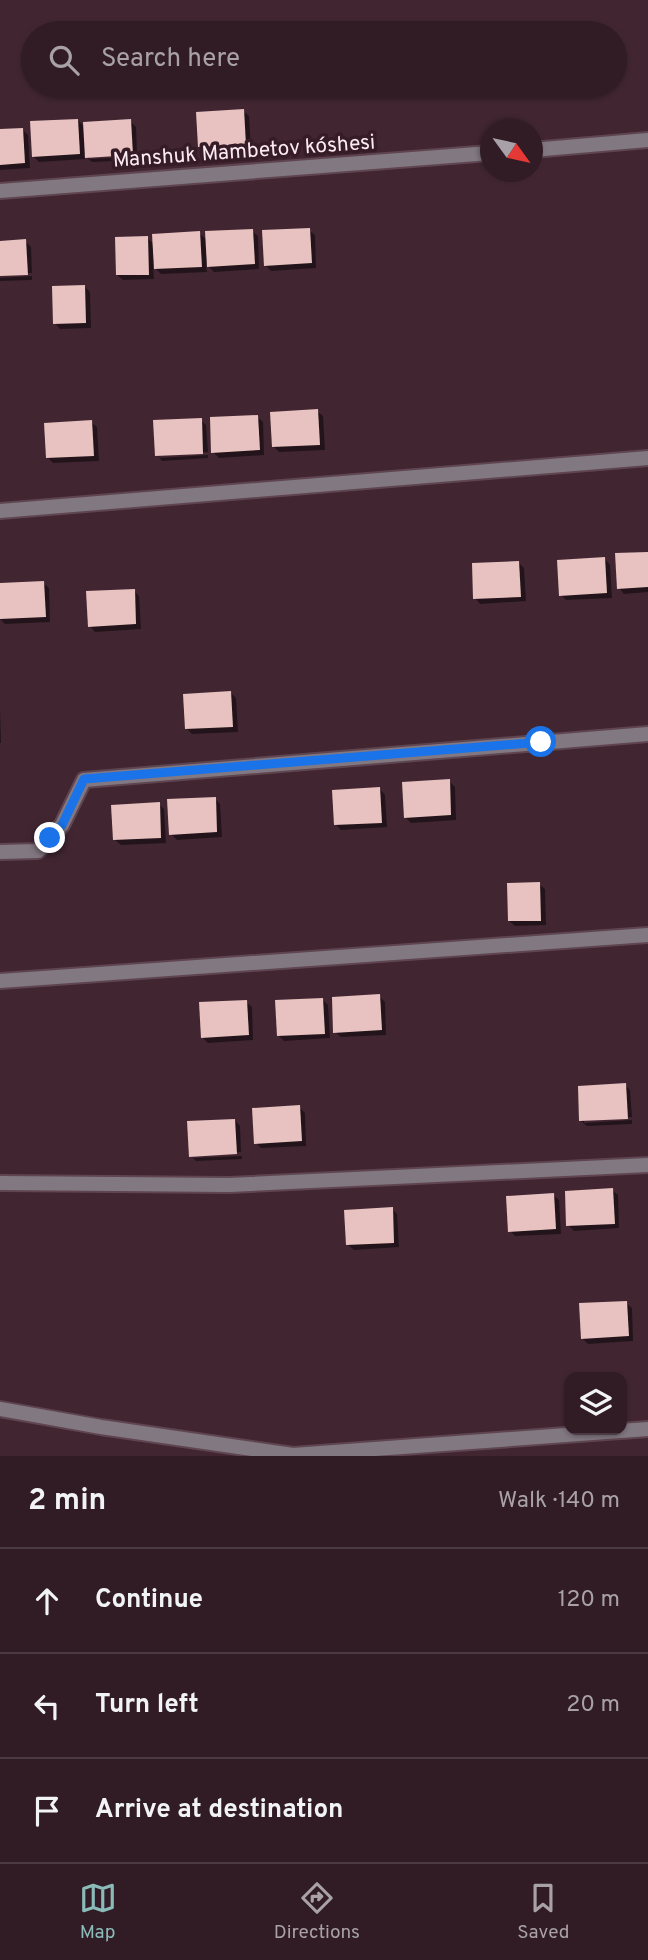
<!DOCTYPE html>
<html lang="en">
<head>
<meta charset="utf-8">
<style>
	body { margin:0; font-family:Overpass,sans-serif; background:#39252d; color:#f1f3f6 }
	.controls { position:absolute; right:21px; bottom:21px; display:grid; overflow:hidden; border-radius:14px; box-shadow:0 2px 5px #0004 }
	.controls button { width:63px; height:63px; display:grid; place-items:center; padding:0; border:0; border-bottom:2px solid #4c3a42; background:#311c25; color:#f1f3f6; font:35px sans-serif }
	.compass { position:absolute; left:480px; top:119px; width:63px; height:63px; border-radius:50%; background:#311c25; box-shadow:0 2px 5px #0004; rotate:123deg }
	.stop { position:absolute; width:21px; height:21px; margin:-16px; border:5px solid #1a73e8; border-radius:50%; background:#fff }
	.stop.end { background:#1a73e8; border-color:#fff; box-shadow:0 2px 7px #0008 }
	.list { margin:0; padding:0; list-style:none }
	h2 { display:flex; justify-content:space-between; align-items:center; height:91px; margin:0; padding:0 28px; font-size:30px }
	h2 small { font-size:23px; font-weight:400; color:#a8a1a7 }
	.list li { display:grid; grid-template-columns:46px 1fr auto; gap:21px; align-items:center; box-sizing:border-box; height:105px; padding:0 28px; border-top:2px solid #4c3a42 }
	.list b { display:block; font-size:26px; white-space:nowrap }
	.list em { font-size:23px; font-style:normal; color:#a8a1a7 }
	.icon { flex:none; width:38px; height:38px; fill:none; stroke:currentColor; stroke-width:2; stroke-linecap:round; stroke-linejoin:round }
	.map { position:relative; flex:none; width:648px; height:1456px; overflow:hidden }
	.search { position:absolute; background:#311c25; box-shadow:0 2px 5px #0004; left:21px; right:21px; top:21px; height:77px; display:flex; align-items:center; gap:18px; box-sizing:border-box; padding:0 24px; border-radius:38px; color:#a8a1a7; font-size:26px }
	.sheet { height:406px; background:#311c25 }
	nav { display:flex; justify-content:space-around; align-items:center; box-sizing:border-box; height:98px; border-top:2px solid #4c3a42; background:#311c25; font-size:19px; color:#a8a1a7 }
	nav a { display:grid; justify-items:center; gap:4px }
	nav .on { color:#8bbbb9 }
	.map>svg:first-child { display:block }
	.shadow { fill:#0007 }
	.building { fill:#e8c2c0 }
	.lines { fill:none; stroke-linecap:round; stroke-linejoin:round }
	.minor-casing { stroke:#5f4550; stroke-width:18 }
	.minor { stroke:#827882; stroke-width:14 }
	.route { stroke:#1a73e8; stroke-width:9 }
	.labels { text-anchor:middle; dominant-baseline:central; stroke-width:7; stroke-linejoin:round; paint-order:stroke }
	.street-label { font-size:21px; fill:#fceaf1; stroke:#361c27 }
</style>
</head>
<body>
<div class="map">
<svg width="648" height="1456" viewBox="0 0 648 1456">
	<rect width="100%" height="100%" fill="#412631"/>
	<g class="shadow">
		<polygon points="243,111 249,116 251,150 205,152 200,147"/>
		<polygon points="78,120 85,128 130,121 136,127 137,153 89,156 89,159 137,157 137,160 92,162 84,155 85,159 39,162 33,156"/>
		<polygon points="23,130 28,135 30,168 0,170 0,131"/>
		<polygon points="309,230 315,235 316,268 271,271 265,265"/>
		<polygon points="252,231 258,236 259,269 214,272 206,264 207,272 161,274 153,266 154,279 123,280 117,275 147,238 155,245 199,233 207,240"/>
		<polygon points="25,241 31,247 32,273 0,275 0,242"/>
		<polygon points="32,276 32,280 0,281 0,278"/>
		<polygon points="85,287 90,292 91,328 60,329 55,323"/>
		<polygon points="317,411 323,416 325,450 279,452 273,446"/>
		<polygon points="257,417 263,422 264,455 219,458 213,452"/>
		<polygon points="201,420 206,425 208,452 159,454 159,458 208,455 208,458 162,461 157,455"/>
		<polygon points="91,422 97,427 99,461 53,463 48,458"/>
		<polygon points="648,553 648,592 624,594 619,588"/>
		<polygon points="605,559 610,565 612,598 566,600 561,595"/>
		<polygon points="519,563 524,568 526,601 480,604 475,598"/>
		<polygon points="43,583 49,588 50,622 5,624 0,619 0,585"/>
		<polygon points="134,591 139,596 141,629 95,632 90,626"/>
		<polygon points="231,693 236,698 238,732 192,734 187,729"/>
		<polygon points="0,707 1,743 0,743"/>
		<polygon points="449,781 455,787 456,820 411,823 405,817"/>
		<polygon points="380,789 385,795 387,827 341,830 336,825"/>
		<polygon points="215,799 220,804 222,837 177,840 171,834"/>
		<polygon points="159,804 164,809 166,843 121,845 115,840"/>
		<polygon points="539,884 545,889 546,925 515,926 509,921"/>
		<polygon points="379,996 385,1002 386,1035 341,1037 335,1032"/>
		<polygon points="323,1000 328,1005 330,1038 284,1041 279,1036"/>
		<polygon points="246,1002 252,1007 253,1040 208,1043 202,1037"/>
		<polygon points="625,1085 630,1090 632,1117 584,1119 584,1123 632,1120 632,1124 587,1126 581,1121"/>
		<polygon points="299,1107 305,1113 306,1146 261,1148 256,1143"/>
		<polygon points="235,1120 240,1126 241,1152 193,1155 193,1158 242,1156 242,1159 196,1161 191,1156"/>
		<polygon points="612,1190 618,1195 619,1228 574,1231 568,1225"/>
		<polygon points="553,1195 559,1200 561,1234 515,1236 510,1231"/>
		<polygon points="392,1209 397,1214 399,1247 354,1250 348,1245"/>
		<polygon points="626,1303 632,1308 633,1341 588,1344 582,1338"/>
	</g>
	<g class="building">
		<polygon points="244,109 246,145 198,147 196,112"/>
		<polygon points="78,119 80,154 32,157 30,121"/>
		<polygon points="131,119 133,155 85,158 83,122"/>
		<polygon points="23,128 25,163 0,165 0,129"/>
		<polygon points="310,228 312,263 264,266 262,230"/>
		<polygon points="253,229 255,264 207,267 205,231"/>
		<polygon points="200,231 202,267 154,269 152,234"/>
		<polygon points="148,236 149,275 116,275 115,237"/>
		<polygon points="26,239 28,275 0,276 0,241"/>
		<polygon points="85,285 86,323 53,324 52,286"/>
		<polygon points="318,409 320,445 272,447 270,412"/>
		<polygon points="258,415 260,450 211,453 210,417"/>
		<polygon points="202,418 203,454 155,456 153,420"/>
		<polygon points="92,420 94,456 46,458 44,423"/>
		<polygon points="648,552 648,587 617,589 615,553"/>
		<polygon points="605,557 607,593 559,596 557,560"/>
		<polygon points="519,561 521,597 473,599 472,563"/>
		<polygon points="44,581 46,617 0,619 0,583"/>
		<polygon points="135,589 136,624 88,627 86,591"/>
		<polygon points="231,691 233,727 185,729 183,694"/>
		<polygon points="450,779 451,815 404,818 402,782"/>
		<polygon points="380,787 382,823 334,825 332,790"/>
		<polygon points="216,797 217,832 169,835 167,799"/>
		<polygon points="160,802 161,838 113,840 111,805"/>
		<polygon points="540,882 541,921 508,921 507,883"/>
		<polygon points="380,994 382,1030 333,1033 332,997"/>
		<polygon points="323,998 325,1034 277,1036 275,1000"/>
		<polygon points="247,1000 249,1035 201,1038 199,1002"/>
		<polygon points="626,1083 628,1119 579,1121 578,1086"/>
		<polygon points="300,1105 302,1141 254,1144 252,1108"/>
		<polygon points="235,1119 237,1154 189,1157 187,1121"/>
		<polygon points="613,1188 615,1224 566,1226 565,1191"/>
		<polygon points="554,1193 556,1229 508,1232 506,1196"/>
		<polygon points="393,1207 394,1243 346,1245 344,1210"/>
		<polygon points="627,1301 629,1336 581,1339 579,1303"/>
	</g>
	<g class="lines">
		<defs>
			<g id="minor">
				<polyline points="532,150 648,140"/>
				<polyline points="0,191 490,153"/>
				<polyline points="0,511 648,458"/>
				<polyline points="0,852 38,851 62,825 84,780 648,734"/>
				<polyline points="0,981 648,935"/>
				<polyline points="0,1183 229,1185 648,1165"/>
				<polyline points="0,1409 101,1427 293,1455 648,1429"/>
			</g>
		</defs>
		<use href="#minor" class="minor-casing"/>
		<use href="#minor" class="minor"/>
	</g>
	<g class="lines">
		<polyline class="route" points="50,838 62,825 84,779 541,742"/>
	</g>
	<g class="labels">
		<g class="street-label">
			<text transform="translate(244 152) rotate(-4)">Manshuk Mambetov kóshesi</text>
		</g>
	</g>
</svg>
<div class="controls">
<button><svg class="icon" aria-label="layers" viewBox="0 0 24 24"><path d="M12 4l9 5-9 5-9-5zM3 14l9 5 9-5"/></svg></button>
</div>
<svg class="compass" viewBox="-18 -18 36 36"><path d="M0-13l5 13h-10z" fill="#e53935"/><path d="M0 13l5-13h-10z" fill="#a8a1a7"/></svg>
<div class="stop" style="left:541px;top:742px"></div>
<div class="stop end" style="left:50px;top:838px"></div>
<div class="search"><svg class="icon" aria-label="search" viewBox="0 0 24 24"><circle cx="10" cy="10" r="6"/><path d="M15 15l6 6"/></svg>Search here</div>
</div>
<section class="sheet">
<h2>2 min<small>Walk · 140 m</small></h2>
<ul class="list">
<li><svg class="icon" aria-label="ahead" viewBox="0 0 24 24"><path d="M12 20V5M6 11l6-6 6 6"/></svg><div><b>Continue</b></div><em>120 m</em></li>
<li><svg class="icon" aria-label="left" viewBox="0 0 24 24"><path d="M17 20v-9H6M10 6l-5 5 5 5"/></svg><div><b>Turn left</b></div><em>20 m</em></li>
<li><svg class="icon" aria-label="arrive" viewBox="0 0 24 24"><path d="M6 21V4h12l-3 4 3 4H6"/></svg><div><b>Arrive at destination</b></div></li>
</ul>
</section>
<nav>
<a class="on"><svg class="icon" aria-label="map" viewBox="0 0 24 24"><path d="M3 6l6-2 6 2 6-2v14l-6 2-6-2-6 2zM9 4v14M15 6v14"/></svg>Map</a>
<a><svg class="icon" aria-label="directions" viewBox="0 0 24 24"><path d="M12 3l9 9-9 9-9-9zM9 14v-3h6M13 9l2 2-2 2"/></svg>Directions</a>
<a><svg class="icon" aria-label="saved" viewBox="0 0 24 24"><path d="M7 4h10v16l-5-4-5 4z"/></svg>Saved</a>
</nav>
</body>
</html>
